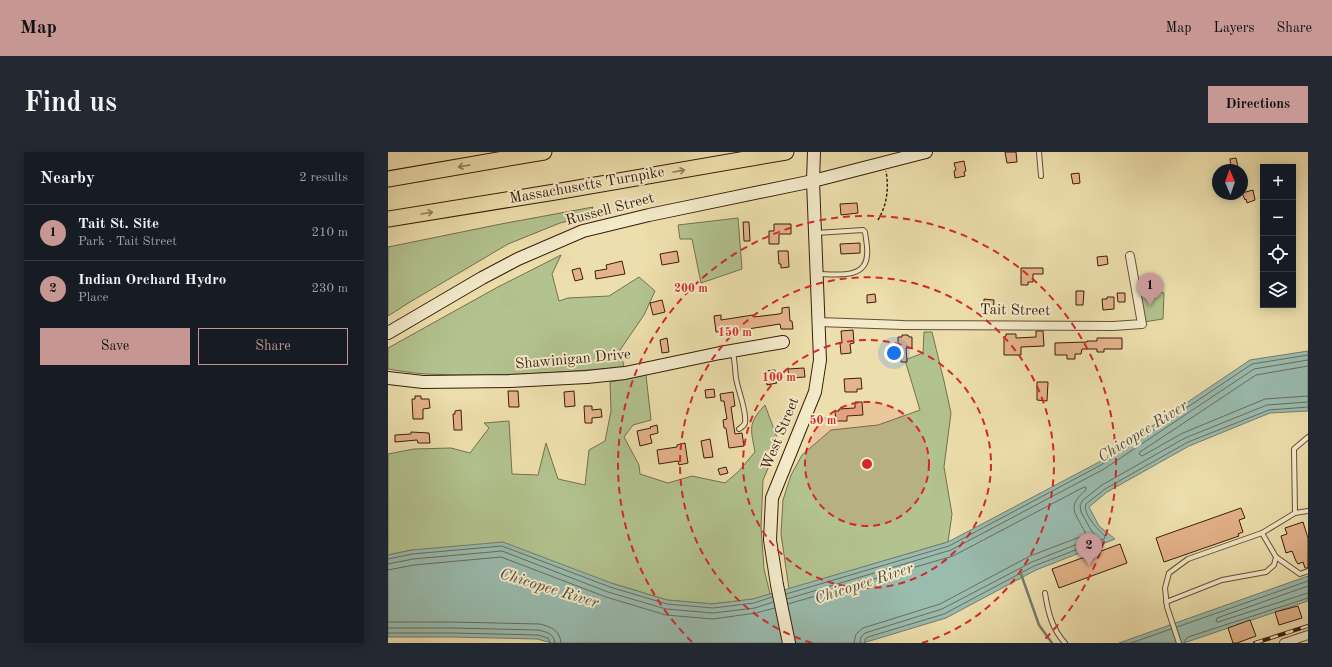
<!DOCTYPE html>
<html lang="en">
<head>
<meta charset="utf-8">
<style>
	body { margin:0; font-family:"Old Standard TT",serif; background:#242831; color:#f1f3f6 }
	.controls { position:absolute; right:12px; top:12px; display:grid; overflow:hidden; border-radius:0px; box-shadow:0 2px 10px #0003 }
	.controls button { width:36px; height:36px; display:grid; place-items:center; padding:0; border:0; border-bottom:1px solid #363941; background:#171b24; color:#f1f3f6; font:20px sans-serif }
	.compass { position:absolute; left:824px; top:12px; width:36px; height:36px; border-radius:50%; background:#171b24; box-shadow:0 2px 10px #0003; rotate:358deg }
	.you { position:absolute; left:506px; top:201px; width:14px; height:14px; margin:-10px; border:3px solid #fff; border-radius:50%; background:#1a73e8; box-shadow:0 0 0 6px #1a73e833 }
	.badge { display:grid; place-items:center; width:26px; height:26px; border-radius:50%; background:#c59692; color:#111; font-size:13px; font-weight:700 }
	.pin { position:absolute; translate:-50% -33px; filter:drop-shadow(0 1px 2px #0008) }
	.pin::after { content:''; position:absolute; top:21px; width:14px; height:12px; background:inherit; clip-path:polygon(0 0,100% 0,50% 100%) }
	.list { margin:0; padding:0; list-style:none }
	h2 { display:flex; justify-content:space-between; align-items:center; height:52px; margin:0; padding:0 16px; font-size:17px }
	h2 small { font-size:13px; font-weight:400; color:#9ea1a6 }
	.list li { display:grid; grid-template-columns:26px 1fr auto; gap:12px; align-items:center; box-sizing:border-box; height:56px; padding:0 16px; border-top:1px solid #363941 }
	.list b { display:block; font-size:15px; white-space:nowrap }
	.list p { margin:0; font-size:13px; white-space:nowrap; color:#9ea1a6 }
	.list em { font-size:13px; font-style:normal; color:#9ea1a6 }
	.actions { display:flex; gap:8px; padding:12px 16px }
	.actions a { flex:1; padding:9px 0; border:1px solid #c59692; border-radius:0px; text-align:center; font-size:14px; color:#c59692 }
	.actions .main { background:#c59692; color:#111 }
	.icon { flex:none; width:22px; height:22px; fill:none; stroke:currentColor; stroke-width:2; stroke-linecap:round; stroke-linejoin:round }
	.map { position:relative; flex:none; width:920px; height:491px; overflow:hidden; border-radius:0px }
	header { display:flex; align-items:center; gap:24px; box-sizing:border-box; height:56px; padding:0 20px; background:#c59692; color:#111 }
	header strong { font-size:19px }
	nav { display:flex; gap:22px; margin-inline-start:auto; font-size:14px }
	.intro { display:flex; align-items:center; justify-content:space-between; box-sizing:border-box; height:96px; padding:0 24px }
	h1 { margin:0; font-size:28px }
	.button { padding:10px 18px; border-radius:0px; background:#c59692; color:#111; font-size:14px; font-weight:700 }
	main { display:flex; gap:24px; padding:0 24px }
	aside { flex:1; background:#171b24; border-radius:0px; box-shadow:0 2px 10px #0003 }
	.map>svg:first-child { display:block }
	.green { fill:#b2c38f; stroke:#76704e }
	.water { fill:#9abcaf; stroke:#737c6e }
	.lines { fill:none; stroke-linecap:round; stroke-linejoin:round }
	.shore { stroke:#6a6c5e; stroke-width:1 }
	.stream { stroke:#737c6e; stroke-width:2.5 }
	.building { fill:#e5b38b; stroke:#391d0c }
	.lane-casing { stroke:#664e34; stroke-width:6 }
	.street-casing { stroke:#664e34; stroke-width:10 }
	.secondary-casing { stroke:#391d0c; stroke-width:14 }
	.highway-casing { stroke:#391d0c; stroke-width:17 }
	.path { stroke:#391d0c; stroke-width:1.5; stroke-dasharray:3 2; stroke-linecap:butt }
	.lane { stroke:#f3eaca; stroke-width:4 }
	.street { stroke:#f3eaca; stroke-width:8 }
	.secondary { stroke:#f3eaca; stroke-width:12 }
	.highway { stroke:#eddfad; stroke-width:15 }
	.rail-casing { stroke:#391d0c; stroke-width:4 }
	.rail { stroke:#f3eaca; stroke-width:2.5; stroke-dasharray:8; stroke-linecap:butt }
	.oneway { stroke:#937e5c }
	.ring { fill:none; stroke:#d62828; stroke-width:2; stroke-dasharray:7 5 }
	.labels { text-anchor:middle; dominant-baseline:central; stroke-width:4; stroke-linejoin:round; paint-order:stroke }
	.street-label { font-size:15px; fill:#391d0c; stroke:#f3eaca }
	.water-label { font-size:16px; font-style:italic; fill:#564d3d; stroke:#f3eaca }
	.centre { fill:#d62828; stroke:#f3eaca; stroke-width:2 }
	.ring-label { font-size:12px; text-anchor:middle; font-weight:bold; fill:#d62828; stroke:#f3eaca; stroke-width:4; stroke-linejoin:round; paint-order:stroke }
</style>
</head>
<body>
<header>
<strong>Map</strong>
<nav><a>Map</a><a>Layers</a><a>Share</a></nav>
</header>
<div class="intro"><h1>Find us</h1><a class="button">Directions</a></div>
<main>
<aside>
<h2>Nearby<small>2 results</small></h2>
<ul class="list">
<li><span class="badge">1</span><div><b>Tait St. Site</b><p>Park · Tait Street</p></div><em>210 m</em></li>
<li><span class="badge">2</span><div><b>Indian Orchard Hydro</b><p>Place</p></div><em>230 m</em></li>
</ul>
<div class="actions"><a class="main">Save</a><a>Share</a></div>
</aside>
<div class="map">
<svg width="920" height="491" viewBox="0 0 920 491">
	<rect width="100%" height="100%" fill="#eddfad"/>
	<filter id="stains"><feTurbulence type="fractalNoise" baseFrequency=".005" numOctaves="4"/><feColorMatrix values="0 0 0 0 .2 0 0 0 0 .09 0 0 0 0 .02 0 0 0 .5 -.17"/></filter>
	<radialGradient id="worn" r=".72"><stop offset=".6" stop-color="#630" stop-opacity="0"/><stop offset="1" stop-color="#630" stop-opacity=".3"/></radialGradient>
	<g class="green">
		<polygon points="205,55 201,64 172,71 120,92 22,150 0,164 0,95 113,72"/>
		<polygon points="350,66 354,117 313,131 304,87 292,87 290,73"/>
		<path d="M173,103L164,122L171,149L180,146L221,144L251,125L267,139L256,163L232,198L236,215C170,221 103,225 37,222C24,221 12,219 0,217V196L108,136Z"/>
		<polygon points="748,135 776,141 775,167 749,171"/>
		<polygon points="536,180 544,180 556,229 563,261 556,315 564,362 560,390 401,437 393,382 395,348 403,323 414,303 443,278 490,273 532,258 517,208 535,201"/>
		<path d="M258,223L263,268L245,273L236,285L251,313L252,322L280,331L304,324L337,331L350,320L367,300C363,277 359,272 377,253L391,291L375,328L373,375L376,417L382,442L365,447L324,452L279,448L223,431L24,398L0,403V302L26,297L63,296L82,301L101,276L96,271L121,269L124,322L150,323L158,291L170,327L197,333L201,298L217,289L223,259L222,230Z"/>
	</g>
	<g class="water">
		<polygon points="920,199 920,259 882,261 801,294 719,340 701,355 711,374 727,387 648,418 558,466 475,491 164,491 149,487 64,485 0,485 0,403 24,398 115,390 223,431 279,448 324,452 365,447 560,390 711,310 862,208"/>
		<polygon points="920,424 920,449 796,491 731,491"/>
	</g>
	<g class="lines">
		<g class="shore">
			<polyline points="920,214 868,223 752,300 751,302 754,304 795,281 877,247 920,244"/>
			<polyline points="0,407 24,402 114,394 222,435 279,452 325,456 366,451 384,445"/>
			<polyline points="0,412 25,407 114,399 220,440 278,457 325,461 367,456 385,450"/>
			<polyline points="0,418 26,413 113,405 218,445 278,463 325,467 368,461 387,456"/>
			<polyline points="920,434 829,466 828,469 830,470 920,441"/>
			<polyline points="398,442 561,394 713,313 864,212 920,203"/>
			<polyline points="399,447 563,398 716,317 866,217 920,208"/>
			<path d="M400,452L565,404L696,335H698V338C678,354 687,361 697,380V383L642,404L552,452L475,476L468,482L466,491"/>
			<path d="M0,470H64L152,472C163,475 172,478 173,491"/>
			<polyline points="789,475 920,429"/>
			<path d="M0,476H64L150,478C158,480 166,481 167,491"/>
			<polyline points="0,481 64,481 150,483 160,486 162,491"/>
			<polyline points="472,491 473,485 477,481 554,457 644,410 707,385 707,383 703,378 693,360 692,353 695,348 714,333 797,286 879,253 920,250"/>
			<path d="M477,491V487L480,485L556,462L646,414L716,387L717,384C710,378 694,361 698,352L717,337L800,290L881,258L920,255"/>
			<polyline points="743,491 783,477"/>
			<polyline points="797,491 797,488 800,485 920,446"/>
		</g>
		<polyline class="stream" points="633,422 651,473 664,491"/>
	</g>
	<g class="building">
		<polygon points="617,0 628,0 629,10 619,11"/>
		<polygon points="848,6 850,15 843,16 842,7"/>
		<polygon points="576,9 578,19 576,20 577,24 567,26 566,19 568,18 566,11"/>
		<polygon points="691,21 692,31 685,32 683,22"/>
		<polygon points="865,38 867,48 859,51 858,47 857,48 854,41"/>
		<polygon points="469,51 470,61 453,63 452,52"/>
		<polygon points="355,70 361,70 362,89 356,89"/>
		<polygon points="386,72 403,72 403,82 391,82 391,92 381,92 381,79 386,79"/>
		<polygon points="472,91 472,101 453,102 452,92"/>
		<polygon points="289,99 291,110 274,113 272,102"/>
		<polygon points="390,99 400,99 401,115 393,116 393,112 391,112"/>
		<polygon points="719,104 720,112 710,114 709,105"/>
		<polygon points="234,109 237,122 208,127 207,119 219,117 218,113"/>
		<polygon points="192,116 195,127 187,129 184,118"/>
		<polygon points="633,116 655,116 655,122 645,122 645,130 640,130 640,133 633,133"/>
		<polygon points="688,139 696,139 695,153 688,153"/>
		<polygon points="729,141 737,141 737,150 730,150"/>
		<polygon points="487,142 488,150 479,151 479,143"/>
		<polygon points="719,145 726,145 726,157 715,158 714,147 719,147"/>
		<polygon points="596,147 606,148 605,163 596,163"/>
		<polygon points="274,148 277,160 265,163 262,151"/>
		<polygon points="401,155 402,169 404,169 405,177 393,177 392,172 347,179 328,180 326,164 333,163 333,168 365,163 366,165 391,162 394,161 394,156"/>
		<polygon points="465,178 466,191 462,192 463,201 453,202 452,191 454,191 453,179"/>
		<polygon points="648,179 655,179 656,194 633,195 633,203 616,203 616,185 618,184 618,182 628,182 628,186 648,185"/>
		<polygon points="514,183 520,183 521,185 524,185 524,196 518,196 519,210 513,210 512,197 510,197 510,185 514,185"/>
		<polygon points="279,186 281,200 274,201 272,188"/>
		<polygon points="709,186 734,186 734,197 716,197 716,200 709,200 709,197 694,197 693,202 687,202 687,207 679,207 679,203 667,203 667,191 699,190 699,189 709,189"/>
		<polygon points="416,216 417,225 401,226 400,217"/>
		<polygon points="387,218 389,231 379,233 377,219"/>
		<polygon points="473,226 474,237 469,237 469,240 457,240 456,227"/>
		<polygon points="649,230 660,230 659,249 649,248"/>
		<polygon points="326,237 327,245 318,246 317,238"/>
		<polygon points="120,239 130,239 131,255 121,255"/>
		<polygon points="186,239 187,254 177,255 176,240"/>
		<polygon points="345,240 347,254 343,255 347,282 354,281 356,294 341,296 338,276 336,276 335,268 339,267 336,249 333,249 332,242"/>
		<polygon points="27,244 33,244 33,247 41,247 42,256 35,257 35,267 25,267 24,247 27,247"/>
		<polygon points="467,250 474,250 475,263 459,264 459,269 448,269 447,259 451,259 451,257 467,256"/>
		<polygon points="196,254 204,254 204,258 213,257 214,265 204,266 204,271 197,271"/>
		<polygon points="73,258 74,278 66,278 65,262 67,262 67,259"/>
		<polygon points="269,273 270,281 262,283 264,291 252,294 249,279 263,276 262,275"/>
		<polygon points="23,280 41,281 42,291 30,291 29,288 7,290 7,283 23,282"/>
		<polygon points="322,287 325,305 316,306 313,289"/>
		<polygon points="297,291 300,311 291,313 290,309 271,312 269,298 289,295 289,293"/>
		<polygon points="338,315 340,321 332,323 330,317"/>
		<polygon points="853,356 857,366 851,368 855,380 850,382 851,384 776,410 768,386"/>
		<polygon points="915,370 920,386 920,416 917,416 915,410 910,412 908,409 904,399 898,401 893,384 899,382 897,376"/>
		<polygon points="732,392 739,411 671,436 664,417"/>
		<polygon points="910,454 914,466 891,473 887,460"/>
		<polygon points="862,468 868,484 849,491 845,491 840,476"/>
	</g>
	<g class="lines">
		<defs>
			<g id="lane">
				<polyline points="651,0 653,24"/>
				<path d="M428,81L475,78L477,80C478,88 480,96 479,103C478,128 446,122 429,122"/>
				<path d="M345,201C347,210 347,218 348,226C350,239 359,259 357,271C356,274 354,275 351,277"/>
				<polyline points="907,361 920,359"/>
				<polyline points="888,405 912,422 920,419"/>
				<path d="M657,441C660,460 664,477 677,491"/>
				<polyline points="778,450 834,428 878,420 886,413 888,405 874,381"/>
				<polyline points="791,491 779,455 777,436 781,421 800,407 874,381 907,361 906,297 920,285"/>
			</g>
			<g id="street">
				<polyline points="430,170 515,173 725,174 754,172 742,104"/>
				<polyline points="896,491 920,483"/>
			</g>
			<g id="secondary">
				<polyline points="0,181 94,126 130,107 195,79 261,63 425,29 538,0"/>
				<polyline points="0,226 35,230 122,229 199,225 237,221 332,201 395,190"/>
				<polyline points="401,491 389,433 382,388 384,346 427,240 432,208 425,29 426,0"/>
			</g>
			<g id="highway">
				<polyline points="0,27 156,0"/>
				<polyline points="0,67 167,40 398,0"/>
			</g>
		</defs>
		<use href="#lane" class="lane-casing"/>
		<use href="#street" class="street-casing"/>
		<use href="#secondary" class="secondary-casing"/>
		<use href="#highway" class="highway-casing"/>
		<path class="path" d="M490,68C499,53 501,37 498,19"/>
		<use href="#lane" class="lane"/>
		<use href="#street" class="street"/>
		<use href="#secondary" class="secondary"/>
		<use href="#highway" class="highway"/>
		<defs>
			<polyline id="rail" points="867,491 920,474"/>
		</defs>
		<use href="#rail" class="rail-casing"/>
		<use href="#rail" class="rail"/>
	</g>
	<defs><path id="oneway-shaft" d="M-6 0H5M1.5-3L5.5 0L1.5 3" fill="none" stroke-width="1.6" stroke-linecap="round" stroke-linejoin="round"/></defs>
	<g class="oneway">
		<use href="#oneway-shaft" transform="translate(76 14) rotate(170)"/>
		<use href="#oneway-shaft" transform="translate(291 19) rotate(-10)"/>
		<use href="#oneway-shaft" transform="translate(39 61) rotate(-9)"/>
	</g>
	<circle cx="479" cy="312" r="62" fill="#d62828" fill-opacity=".12"/>
	<g class="ring">
		<circle cx="479" cy="312" r="62"/>
		<circle cx="479" cy="312" r="124"/>
		<path d="M424 491A187 187 0 1 1 534 491"/>
		<path d="M304 490A249 249 0 1 1 654 490"/>
	</g>
	<g class="labels">
		<g class="street-label">
			<text transform="translate(199 34) rotate(-10)">Massachusetts Turnpike</text>
			<text transform="translate(222 58) rotate(-15)">Russell Street</text>
			<text transform="translate(627 159) rotate(1)">Tait Street</text>
			<text transform="translate(185 208) rotate(-5)">Shawinigan Drive</text>
			<text transform="translate(393 282) rotate(-68)">West Street</text>
		</g>
		<g class="water-label">
			<text transform="translate(755 280) rotate(-32)">Chicopee River</text>
			<text transform="translate(476 432) rotate(-18)">Chicopee River</text>
			<text transform="translate(161 437) rotate(17)">Chicopee River</text>
		</g>
	</g>
	<circle cx="479" cy="312" r="6" class="centre"/>
	<g class="ring-label">
		<text x="303" y="140">200 m</text>
		<text x="347" y="184">150 m</text>
		<text x="391" y="229">100 m</text>
		<text x="435" y="272">50 m</text>
	</g>
	<rect width="100%" height="100%" filter="url(#stains)"/>
	<rect width="100%" height="100%" fill="url(#worn)"/>
</svg>
<div class="controls">
<button>+</button>
<button>−</button>
<button><svg class="icon" aria-label="locate" viewBox="0 0 24 24"><circle cx="12" cy="12" r="6"/><path d="M12 2v4M12 18v4M2 12h4M18 12h4"/></svg></button>
<button><svg class="icon" aria-label="layers" viewBox="0 0 24 24"><path d="M12 4l9 5-9 5-9-5zM3 14l9 5 9-5"/></svg></button>
</div>
<svg class="compass" viewBox="-18 -18 36 36"><path d="M0-13l5 13h-10z" fill="#e53935"/><path d="M0 13l5-13h-10z" fill="#9ea1a6"/></svg>
<div class="you"></div>
<div class="pin badge" style="left:762px;top:154px">1</div>
<div class="pin badge" style="left:701px;top:414px">2</div>
</div>
</main>
</body>
</html>
